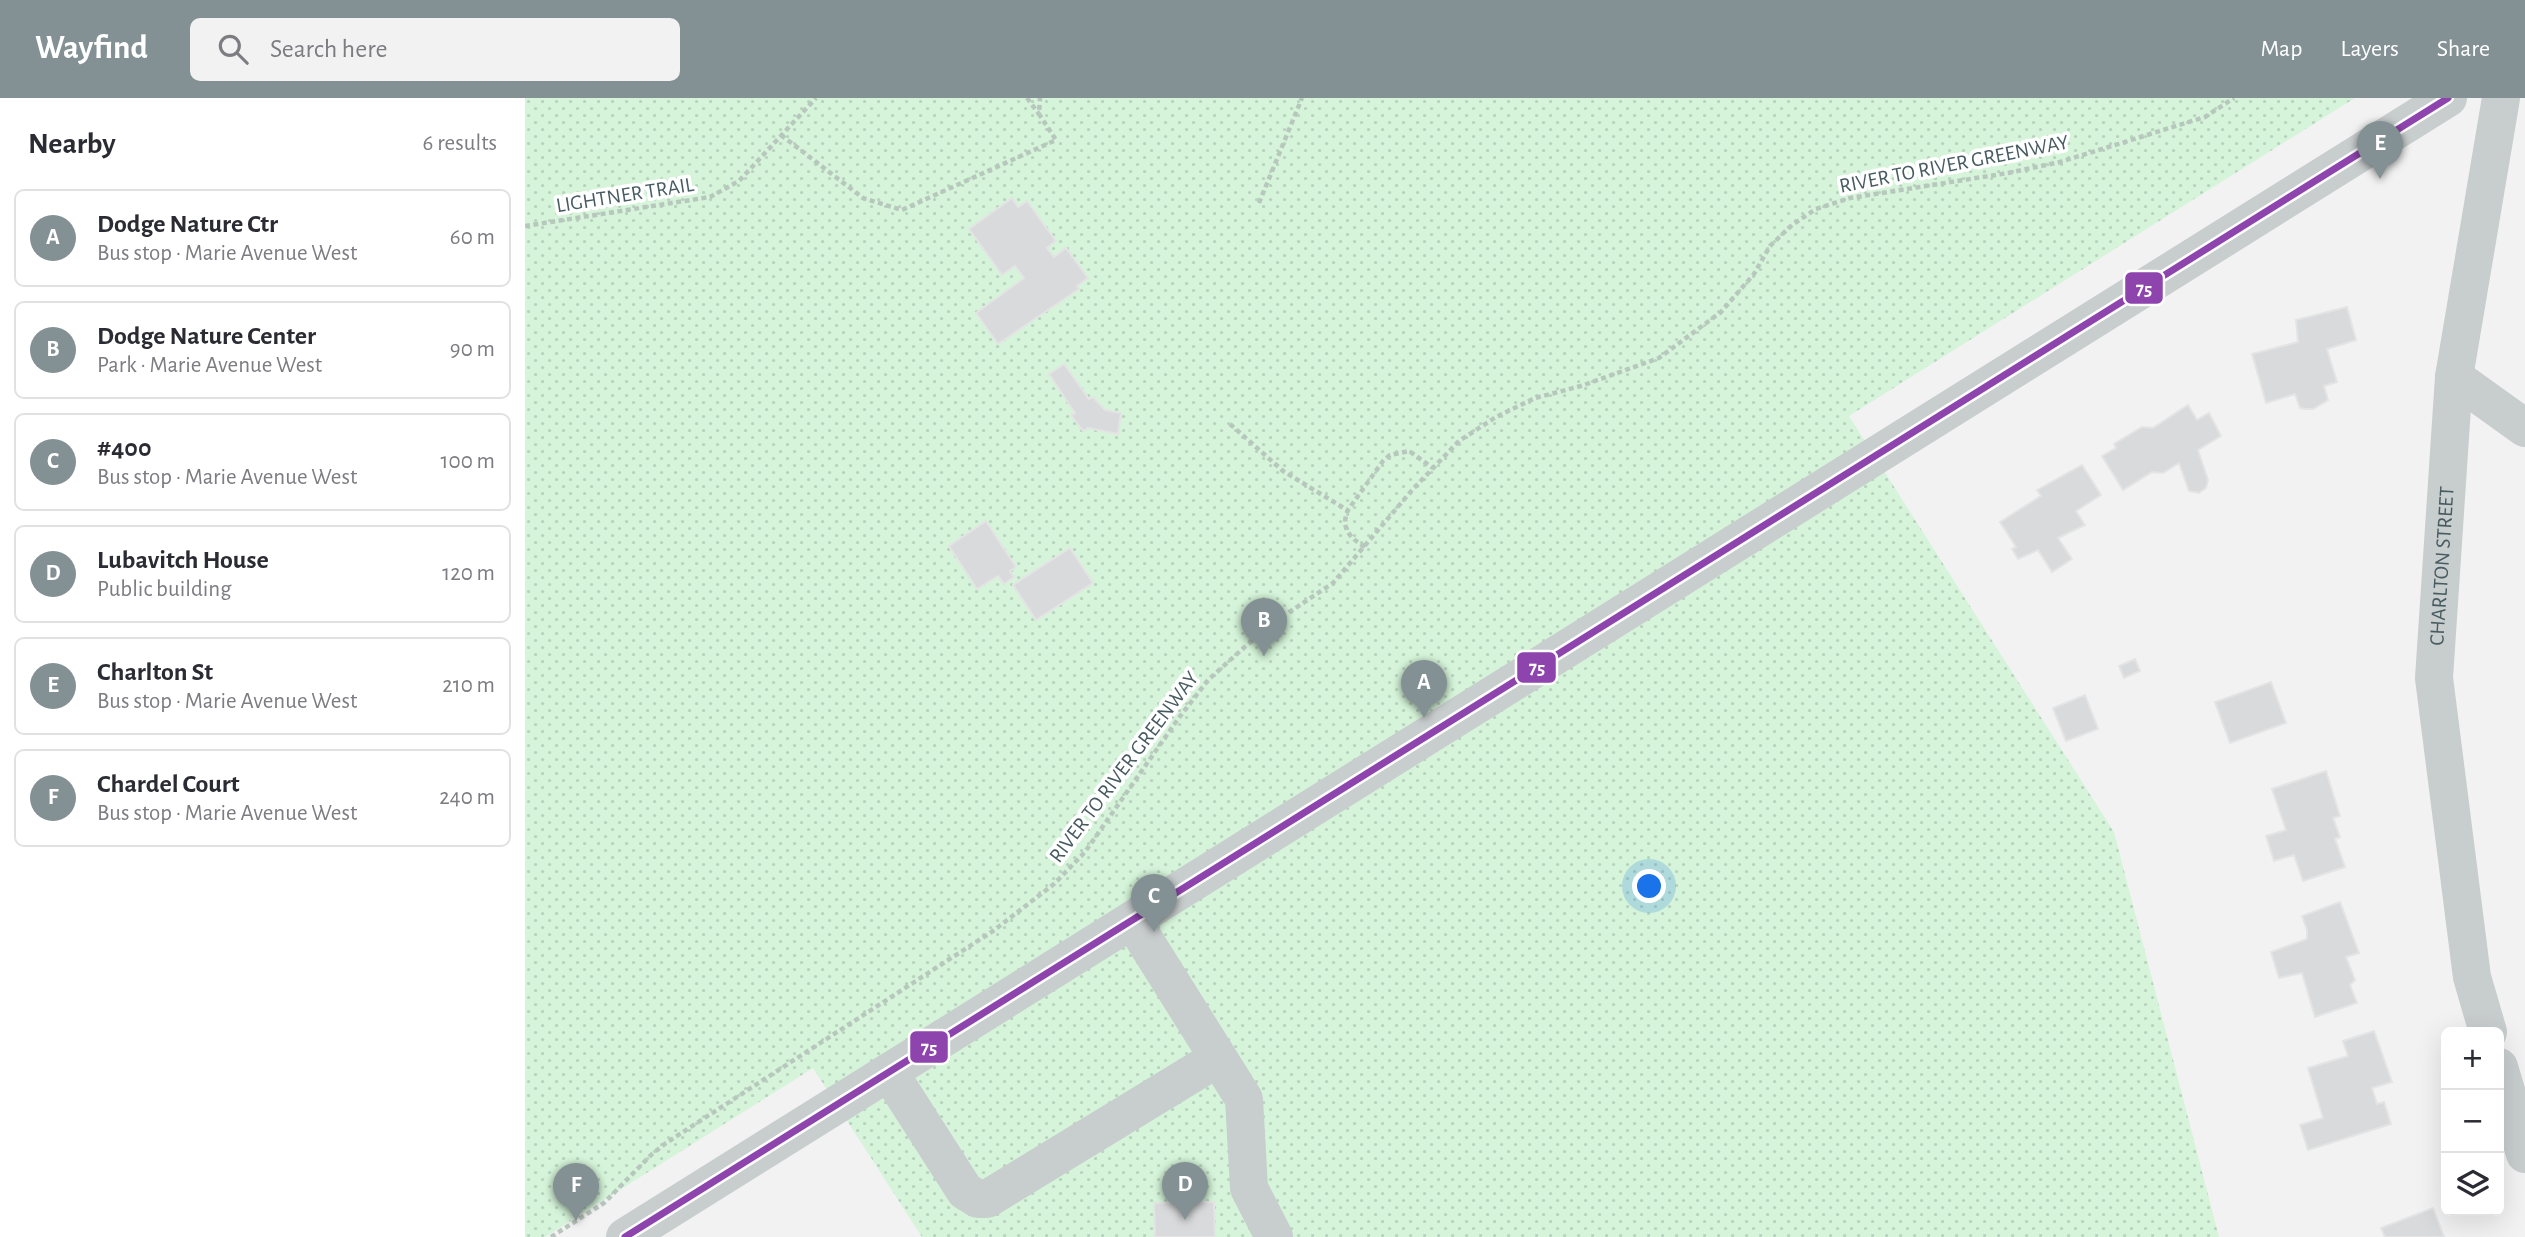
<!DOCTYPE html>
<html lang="en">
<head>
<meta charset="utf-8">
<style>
	body { margin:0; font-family:"Alegreya Sans",sans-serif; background:#f2f2f3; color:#2b2b33 }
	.controls { position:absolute; right:21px; bottom:21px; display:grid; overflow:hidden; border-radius:10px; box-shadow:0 7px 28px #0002 }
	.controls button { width:63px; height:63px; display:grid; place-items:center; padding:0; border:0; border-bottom:2px solid #e1e1e2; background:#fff; color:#2b2b33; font:35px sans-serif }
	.you { position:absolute; left:1125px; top:789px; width:24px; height:24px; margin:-18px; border:5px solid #fff; border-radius:50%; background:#1a73e8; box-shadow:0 0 0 10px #1a73e833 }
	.badge { display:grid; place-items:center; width:46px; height:46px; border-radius:50%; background:#839094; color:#fff; font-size:23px; font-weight:700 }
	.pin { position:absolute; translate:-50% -58px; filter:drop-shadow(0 2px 4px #0008) }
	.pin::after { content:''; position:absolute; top:37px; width:24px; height:21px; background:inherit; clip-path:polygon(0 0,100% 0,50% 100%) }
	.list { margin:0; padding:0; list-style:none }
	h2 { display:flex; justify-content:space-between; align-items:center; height:91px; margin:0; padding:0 28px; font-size:30px }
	h2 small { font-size:23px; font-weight:400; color:#7c7c81 }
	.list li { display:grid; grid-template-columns:46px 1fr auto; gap:21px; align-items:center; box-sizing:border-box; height:98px; margin:0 14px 14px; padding:0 14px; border:2px solid #e1e1e2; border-radius:10px }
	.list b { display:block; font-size:26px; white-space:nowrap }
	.list p { margin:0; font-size:23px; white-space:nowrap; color:#7c7c81 }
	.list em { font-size:23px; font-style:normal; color:#7c7c81 }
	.icon { flex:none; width:38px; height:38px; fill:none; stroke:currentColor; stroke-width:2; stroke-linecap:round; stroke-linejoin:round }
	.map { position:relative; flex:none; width:2000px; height:1139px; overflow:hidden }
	header { display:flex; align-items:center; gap:42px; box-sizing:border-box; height:98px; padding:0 35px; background:#839094; color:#fff }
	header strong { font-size:33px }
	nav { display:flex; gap:38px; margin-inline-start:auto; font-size:24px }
	.search { width:490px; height:63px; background:#f2f2f3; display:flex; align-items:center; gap:18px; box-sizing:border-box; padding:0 24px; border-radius:10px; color:#7c7c81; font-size:26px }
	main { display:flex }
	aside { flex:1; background:#fff }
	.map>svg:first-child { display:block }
	.park { fill:url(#park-dots) }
	.building { fill:#d9dadb; stroke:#e4e4e5; stroke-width:2 }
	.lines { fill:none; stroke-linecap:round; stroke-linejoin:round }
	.path { stroke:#b8c7be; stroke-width:4.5; stroke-dasharray:5 3.5; stroke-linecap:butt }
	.minor { stroke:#c8cdce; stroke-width:38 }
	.bus-1-casing { stroke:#fff; stroke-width:12 }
	.bus-1 { stroke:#8e44ad; stroke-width:7 }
	.labels { text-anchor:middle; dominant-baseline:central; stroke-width:7; stroke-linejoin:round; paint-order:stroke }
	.street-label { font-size:21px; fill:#475b61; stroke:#fff }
	.line-badge { stroke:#fff; stroke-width:2.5 }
	.badge-label { font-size:19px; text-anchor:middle; font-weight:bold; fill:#fff }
</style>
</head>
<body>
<header>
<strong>Wayfind</strong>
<div class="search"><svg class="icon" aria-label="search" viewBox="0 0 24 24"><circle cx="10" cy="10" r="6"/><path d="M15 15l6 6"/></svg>Search here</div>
<nav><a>Map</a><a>Layers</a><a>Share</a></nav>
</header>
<main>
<aside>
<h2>Nearby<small>6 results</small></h2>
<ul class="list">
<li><span class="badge">A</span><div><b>Dodge Nature Ctr</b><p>Bus stop · Marie Avenue West</p></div><em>60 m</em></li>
<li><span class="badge">B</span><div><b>Dodge Nature Center</b><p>Park · Marie Avenue West</p></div><em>90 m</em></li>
<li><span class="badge">C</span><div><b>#400</b><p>Bus stop · Marie Avenue West</p></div><em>100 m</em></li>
<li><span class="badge">D</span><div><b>Lubavitch House</b><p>Public building</p></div><em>120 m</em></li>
<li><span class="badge">E</span><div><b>Charlton St</b><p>Bus stop · Marie Avenue West</p></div><em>210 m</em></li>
<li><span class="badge">F</span><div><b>Chardel Court</b><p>Bus stop · Marie Avenue West</p></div><em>240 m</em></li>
</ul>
</aside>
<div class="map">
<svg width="2000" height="1139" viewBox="0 0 2000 1139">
	<defs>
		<pattern id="park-dots" width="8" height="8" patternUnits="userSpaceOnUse" patternTransform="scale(1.75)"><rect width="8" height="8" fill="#d5f4d9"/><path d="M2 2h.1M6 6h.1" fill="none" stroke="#b8d3bd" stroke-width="1.8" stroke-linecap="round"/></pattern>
	</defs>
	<rect width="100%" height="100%" fill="#f3f2f2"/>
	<polygon class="park" points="0,0 1830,0 1324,318 1589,734 1694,1139 397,1139 288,970 20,1139 0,1139"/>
	<g class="building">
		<polygon points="487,100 493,109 502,103 531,143 522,150 529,159 541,150 563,180 552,188 554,191 473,246 451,215 499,180 490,168 477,177 444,131"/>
		<polygon points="1822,209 1831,242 1802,251 1812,284 1799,288 1803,302 1788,311 1782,311 1775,310 1770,296 1741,305 1727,256 1773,244 1771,222"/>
		<polygon points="539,266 564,301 568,299 580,312 596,315 593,336 563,330 558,333 546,317 550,315 524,276"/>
		<polygon points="1663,307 1672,322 1684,315 1696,338 1673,352 1683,382 1681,390 1674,395 1664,393 1654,365 1638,375 1627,374 1598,392 1577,358 1591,350 1589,346 1617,329 1628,330"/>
		<polygon points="1557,367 1576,397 1551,413 1560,427 1533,440 1547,461 1527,474 1513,452 1493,461 1487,451 1491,449 1475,424 1516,398 1512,392"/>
		<polygon points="461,423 491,469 485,473 489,479 479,486 473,478 452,491 424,448"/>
		<polygon points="545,450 568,485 511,522 488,487"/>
		<polygon points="1610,561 1615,573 1599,580 1594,568"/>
		<polygon points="1746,584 1761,625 1705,645 1690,604"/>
		<polygon points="1560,597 1573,631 1541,643 1528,610"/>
		<polygon points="1801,673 1815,718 1808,720 1815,739 1810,741 1820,769 1778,783 1769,757 1749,763 1741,738 1761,732 1747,691"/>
		<polygon points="1815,804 1834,855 1821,859 1830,882 1825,887 1832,905 1790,919 1777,875 1754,880 1746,854 1782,841 1782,832 1777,818"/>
		<polygon points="1849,933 1867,984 1847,990 1852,1006 1859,1004 1866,1026 1783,1052 1775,1027 1798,1020 1783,970 1823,958 1818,943"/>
		<polygon points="689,1104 690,1139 630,1139 629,1105"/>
		<polygon points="1908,1110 1919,1139 1860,1139 1856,1130"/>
	</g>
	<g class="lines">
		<g class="path">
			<polyline points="502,0 514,16"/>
			<polyline points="256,37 338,100 377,112 531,42 514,16 515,0"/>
			<polyline points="734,105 777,0"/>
			<polyline points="0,128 185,99 214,83 291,0"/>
			<polyline points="705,326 758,373 822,412"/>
			<path d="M840,449C825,440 815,430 823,412L858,363L865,357L884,353L908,370"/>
			<polyline points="26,1139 79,1105 126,1057 141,1045 468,833 529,786 560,754 653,621 683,582 723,546 760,517 808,485 888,391 934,343 971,319 1010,300 1056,288 1134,260 1196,214 1229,176 1245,148 1267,127 1291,111 1325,100 1483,75 1535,64 1680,19 1709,0"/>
		</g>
		<g class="minor">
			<polyline points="1929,279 2000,330"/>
			<polyline points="607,822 719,1001 724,1090 749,1139"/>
			<path id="s1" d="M1963,934L1947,879L1909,580L1929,279L1976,0"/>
			<polyline points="1974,969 2000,1056"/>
			<polyline points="364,974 440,1093 453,1101 462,1101 693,960"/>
			<polyline points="100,1139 1923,0"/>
		</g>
		<defs>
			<polyline id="bus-1" points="100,1139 1923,0"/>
		</defs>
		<use href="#bus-1" class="bus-1-casing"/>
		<use href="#bus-1" class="bus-1"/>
	</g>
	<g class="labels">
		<g class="street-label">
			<text transform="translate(1429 66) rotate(-11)">RIVER TO RIVER GREENWAY</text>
			<text transform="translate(100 97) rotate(-9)">LIGHTNER TRAIL</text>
			<text stroke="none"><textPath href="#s1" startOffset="471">CHARLTON STREET</textPath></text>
			<text transform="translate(599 669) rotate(-53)">RIVER TO RIVER GREENWAY</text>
		</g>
	</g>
	<g class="line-badge">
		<rect x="1599" y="173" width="40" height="34" rx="7" fill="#8e44ad"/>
		<rect x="991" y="553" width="41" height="33" rx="7" fill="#8e44ad"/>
		<rect x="384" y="932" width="40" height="34" rx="7" fill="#8e44ad"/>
	</g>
	<g class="badge-label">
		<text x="1619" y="197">75</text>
		<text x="1012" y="576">75</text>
		<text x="404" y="956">75</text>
	</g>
</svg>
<div class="controls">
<button>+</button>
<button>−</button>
<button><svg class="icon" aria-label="layers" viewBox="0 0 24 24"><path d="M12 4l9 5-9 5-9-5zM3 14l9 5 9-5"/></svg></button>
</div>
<div class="you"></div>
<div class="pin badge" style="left:899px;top:620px">A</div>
<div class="pin badge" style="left:739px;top:558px">B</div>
<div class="pin badge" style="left:629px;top:834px">C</div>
<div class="pin badge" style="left:660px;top:1122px">D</div>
<div class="pin badge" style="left:1855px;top:81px">E</div>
<div class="pin badge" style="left:51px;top:1123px">F</div>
</div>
</main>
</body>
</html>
